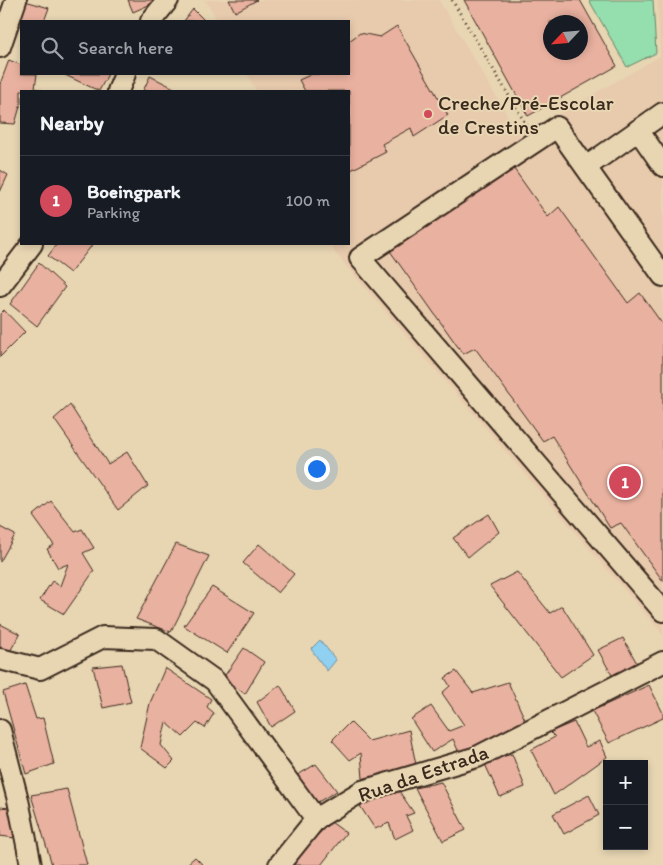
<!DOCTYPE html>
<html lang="en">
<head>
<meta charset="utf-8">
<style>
	body { margin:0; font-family:Itim,sans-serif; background:#20242c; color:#f1f3f6 }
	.controls { position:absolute; right:15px; bottom:15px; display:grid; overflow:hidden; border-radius:0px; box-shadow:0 2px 8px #0003 }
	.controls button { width:45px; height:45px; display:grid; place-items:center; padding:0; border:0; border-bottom:1px solid #363941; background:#171b24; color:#f1f3f6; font:25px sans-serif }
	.compass { position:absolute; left:543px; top:15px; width:45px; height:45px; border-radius:50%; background:#171b24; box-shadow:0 2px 8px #0003; rotate:244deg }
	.you { position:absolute; left:316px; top:468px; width:18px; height:18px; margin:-12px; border:4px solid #fff; border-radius:50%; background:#1a73e8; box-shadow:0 0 0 8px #1a73e833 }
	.badge { display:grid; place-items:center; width:32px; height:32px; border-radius:50%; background:#d1495b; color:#fff; font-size:16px; font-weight:700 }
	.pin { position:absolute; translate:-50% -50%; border:2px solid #fff; box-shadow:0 1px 5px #0006 }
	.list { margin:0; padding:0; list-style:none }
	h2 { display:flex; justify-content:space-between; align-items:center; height:65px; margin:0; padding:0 20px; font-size:21px }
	h2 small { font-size:16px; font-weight:400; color:#9ea1a6 }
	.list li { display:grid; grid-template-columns:32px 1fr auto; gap:15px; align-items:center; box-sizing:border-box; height:90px; padding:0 20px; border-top:1px solid #363941 }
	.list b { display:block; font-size:19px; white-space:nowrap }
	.list p { margin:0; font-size:16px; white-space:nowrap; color:#9ea1a6 }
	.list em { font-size:16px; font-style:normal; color:#9ea1a6 }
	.icon { flex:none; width:28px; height:28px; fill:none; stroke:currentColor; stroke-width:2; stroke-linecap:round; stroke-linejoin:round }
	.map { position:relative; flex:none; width:663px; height:865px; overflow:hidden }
	.search { position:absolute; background:#171b24; box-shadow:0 2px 8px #0003; left:20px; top:20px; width:330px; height:55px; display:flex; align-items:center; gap:12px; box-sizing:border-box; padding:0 18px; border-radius:0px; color:#9ea1a6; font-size:19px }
	.panel { position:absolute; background:#171b24; box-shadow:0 2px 8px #0003; left:20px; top:90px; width:330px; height:155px; border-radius:0px }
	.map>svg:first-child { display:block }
	.built { fill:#e8cbad }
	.green { fill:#95deae; stroke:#688466 }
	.water { fill:#90d0f1; stroke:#6e8e9d }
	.building { fill:#e9b1a0; stroke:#3b2a1e; fill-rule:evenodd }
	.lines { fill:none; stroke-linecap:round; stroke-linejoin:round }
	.minor-casing { stroke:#3b2a1e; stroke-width:24 }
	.path { stroke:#3b2a1e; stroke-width:3; stroke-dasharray:1 4; stroke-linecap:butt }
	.minor { stroke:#e8d6b3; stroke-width:20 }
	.poi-dot { fill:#d1495b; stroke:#e8d6b3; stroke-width:2 }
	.labels { text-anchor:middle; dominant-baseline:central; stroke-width:4; stroke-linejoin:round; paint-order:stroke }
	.poi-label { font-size:21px; fill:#3b2a1e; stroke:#e8d6b3; text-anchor:start }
	.street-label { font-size:21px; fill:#3b2a1e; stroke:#e8d6b3 }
</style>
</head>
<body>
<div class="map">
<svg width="663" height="865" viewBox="0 0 663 865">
	<rect width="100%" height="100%" fill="#e8d6b3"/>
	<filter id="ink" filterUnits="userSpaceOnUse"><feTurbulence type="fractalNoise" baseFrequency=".02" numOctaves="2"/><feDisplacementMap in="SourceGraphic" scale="10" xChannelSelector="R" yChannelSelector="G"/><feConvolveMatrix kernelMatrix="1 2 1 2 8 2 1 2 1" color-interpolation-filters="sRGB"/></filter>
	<g filter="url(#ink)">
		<polygon class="built" points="205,0 439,0 520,136 660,56 657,0 663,0 663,635 335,253 330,244 349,244 349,91 256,91 247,74 349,74 349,21 218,21"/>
		<polygon class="green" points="589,0 653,0 656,53 627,67"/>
		<polygon class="water" points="320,640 336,660 327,671 311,649"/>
		<g class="building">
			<polygon points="22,0 49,8 44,21 21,21 21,26 14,24"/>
			<polygon points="128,0 160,0 133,12"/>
			<polygon points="229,0 257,0 235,12"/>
			<path d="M464,0H580L617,66L528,116ZM550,22H580V52H550Z"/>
			<polygon points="193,9 205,21 184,21"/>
			<polygon points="397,26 448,115 414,137 411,128 382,144 386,152 349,171 349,91 305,91 299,80 312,74 349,74 349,41 360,33 380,37"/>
			<polygon points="9,60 21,65 21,74 37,74 35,88 44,91 21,91 21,103 15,124 0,123 0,84"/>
			<polygon points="63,74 108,74 99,91"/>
			<polygon points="150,76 174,88 173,91 143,91"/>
			<polygon points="514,169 548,217 559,207 628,303 640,293 663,325 663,581 621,523 610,528 552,436 543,441 475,348 463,354 390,251"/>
			<polygon points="0,170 8,175 0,192"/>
			<polygon points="57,244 93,244 70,273 48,256"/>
			<polygon points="39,263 65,287 37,326 10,304"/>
			<polygon points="4,310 25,332 0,357 0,314"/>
			<polygon points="70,405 108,464 127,452 148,486 118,510 54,419"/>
			<polygon points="51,501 75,532 82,529 94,548 83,553 94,571 64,614 40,600 52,581 60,586 68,564 58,568 47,549 54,545 33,516"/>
			<polygon points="489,514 499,532 468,557 453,538"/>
			<polygon points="0,527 15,535 0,562"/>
			<polygon points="176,544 209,556 171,632 136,619"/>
			<polygon points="259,544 294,574 278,593 243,563"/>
			<polygon points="517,572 550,613 562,606 593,655 561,677 490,586"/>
			<polygon points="212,587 254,613 227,653 184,626"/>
			<polygon points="0,624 20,634 9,653 0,646"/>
			<polygon points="623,638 639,667 614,679 598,650"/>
			<polygon points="244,648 264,662 245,694 223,678"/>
			<polygon points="122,664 131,702 103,708 93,667"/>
			<polygon points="165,668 211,699 207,707 214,713 205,728 197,723 183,737 166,722 161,745 174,761 167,768 140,748 150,703"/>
			<polygon points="456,671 473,693 508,682 527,724 460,755 453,739 432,752 411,719 431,706 449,731 464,725 442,693 450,686 445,678"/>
			<polygon points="25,685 36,719 43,718 54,764 26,774 3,692"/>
			<polygon points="280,685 295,711 271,727 257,702"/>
			<polygon points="649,685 663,713 663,718 609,743 592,711"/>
			<polygon points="350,722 369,741 409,730 416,765 363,779 361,753 350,760 332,740"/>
			<polygon points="574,722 586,747 600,741 607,757 554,795 531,750 555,737 550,732"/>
			<polygon points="512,754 525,787 500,797 484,762"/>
			<polygon points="316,764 337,791 316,803 296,776"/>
			<polygon points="441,782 466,830 443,841 415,788"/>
			<polygon points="67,789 87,865 52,865 31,795"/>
			<polygon points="399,791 414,813 406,816 413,830 395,839 389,823 375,829 360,806"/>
			<polygon points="589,795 599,815 564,834 553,814"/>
			<polygon points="0,807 10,808 15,838 0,836"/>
			<polygon points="331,822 346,833 321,865 287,865"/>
			<polygon points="195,857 203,865 186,865"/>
		</g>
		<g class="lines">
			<defs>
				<g id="minor">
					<polyline points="151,21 168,0"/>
					<polyline points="0,47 16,0"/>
					<polyline points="118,91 125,74"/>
					<polyline points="638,130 663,166"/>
					<polyline points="586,167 663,113"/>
					<polyline points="663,276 557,127 360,258 663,611"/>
					<polyline points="0,286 32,244"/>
					<polyline points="0,659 40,669 103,637 156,639 215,681 316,819"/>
					<polyline points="0,730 18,800 31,865"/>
					<polyline points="279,865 316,819 362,791 477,757 663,662"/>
				</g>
			</defs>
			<use href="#minor" class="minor-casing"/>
			<polyline class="path" points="452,0 527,126"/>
			<use href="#minor" class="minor"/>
		</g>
	</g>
	<circle class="poi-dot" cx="428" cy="114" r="5"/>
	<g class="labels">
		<g class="poi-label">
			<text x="438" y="102">Creche/Pré-Escolar<tspan x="438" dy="24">de Crestins</tspan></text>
		</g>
		<g class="street-label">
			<text transform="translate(423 773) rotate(-19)">Rua da Estrada</text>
		</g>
	</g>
</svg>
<div class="controls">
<button>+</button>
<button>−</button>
</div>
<svg class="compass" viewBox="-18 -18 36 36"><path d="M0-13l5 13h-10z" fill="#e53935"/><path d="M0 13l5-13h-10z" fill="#9ea1a6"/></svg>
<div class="you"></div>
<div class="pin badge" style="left:625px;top:482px">1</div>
<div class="search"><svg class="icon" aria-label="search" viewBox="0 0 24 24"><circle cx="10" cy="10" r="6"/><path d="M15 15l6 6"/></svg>Search here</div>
<section class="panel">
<h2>Nearby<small></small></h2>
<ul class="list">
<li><span class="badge">1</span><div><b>Boeingpark</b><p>Parking</p></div><em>100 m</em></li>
</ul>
</section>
</div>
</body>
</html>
